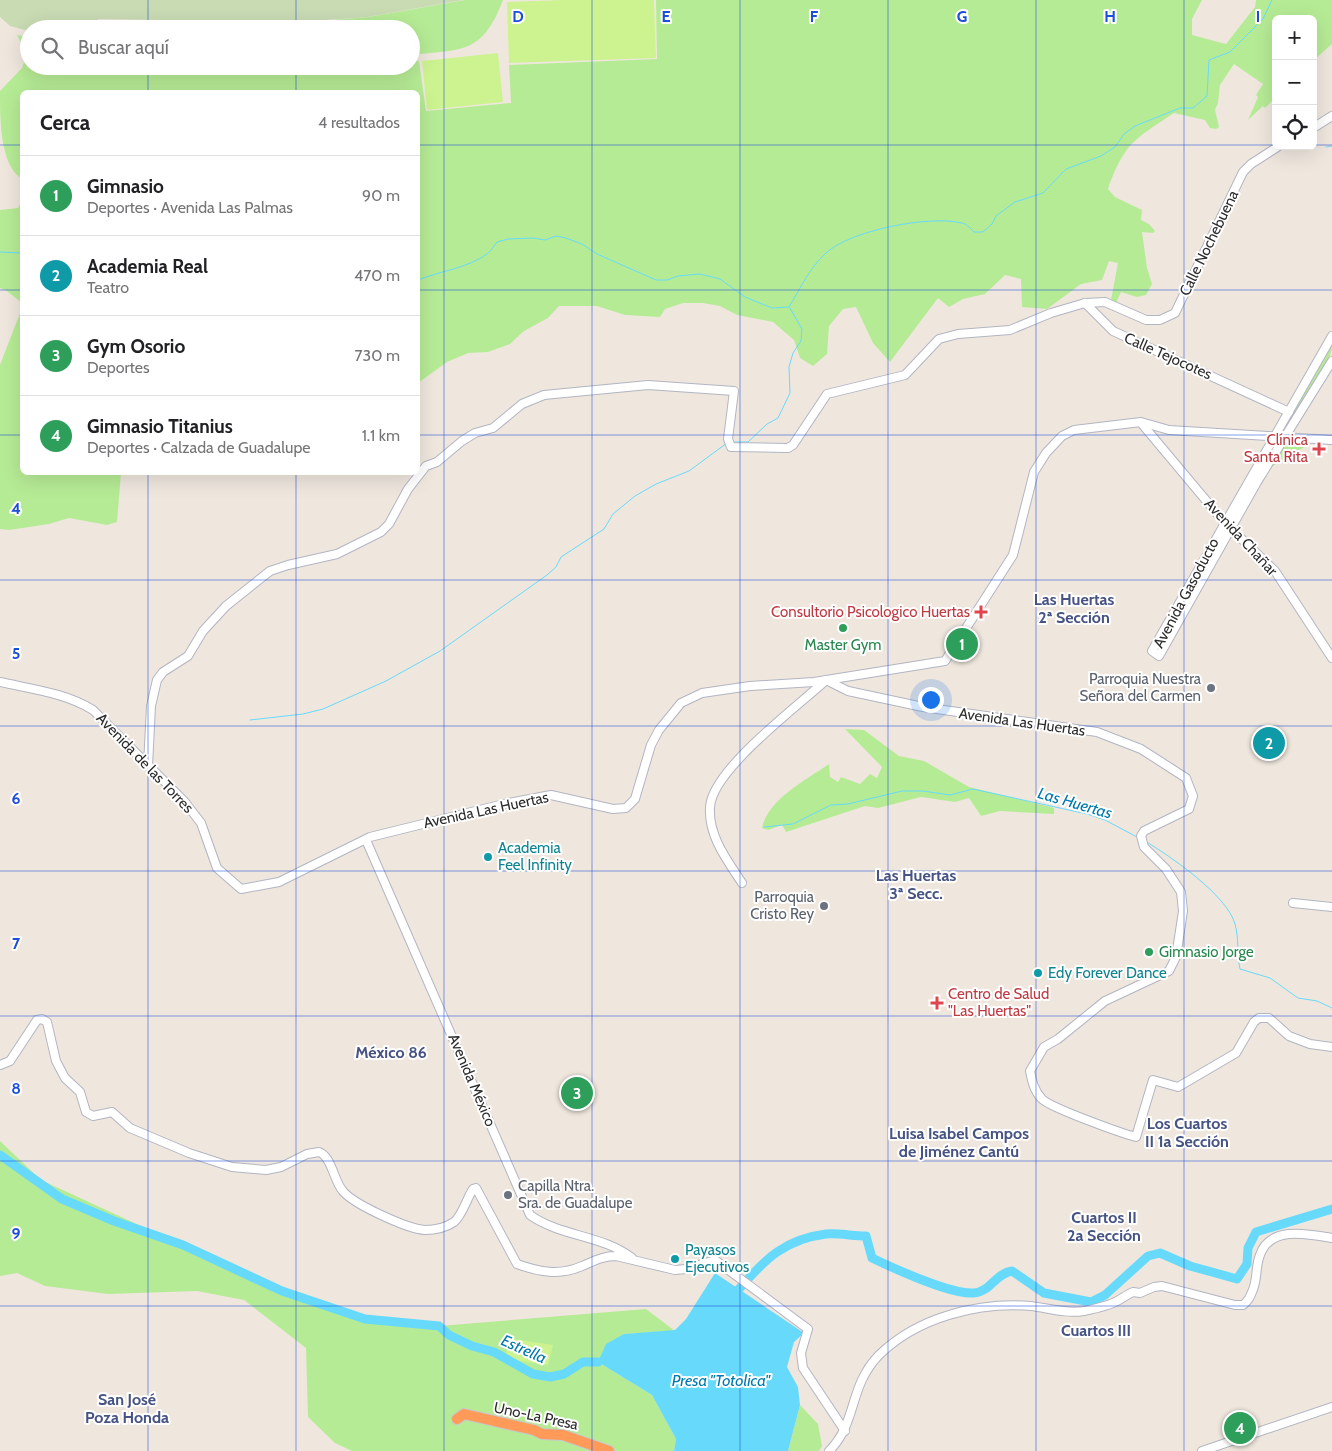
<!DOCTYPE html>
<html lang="es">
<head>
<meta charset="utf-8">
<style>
	body { margin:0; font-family:Cabin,sans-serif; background:#f2f2f2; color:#202124 }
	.controls { position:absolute; right:15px; top:15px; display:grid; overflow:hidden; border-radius:8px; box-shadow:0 5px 20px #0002 }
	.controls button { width:45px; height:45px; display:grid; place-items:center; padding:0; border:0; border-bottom:1px solid #e0e0e0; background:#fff; color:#202124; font:25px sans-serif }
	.you { position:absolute; left:930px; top:699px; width:18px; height:18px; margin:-12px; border:4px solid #fff; border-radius:50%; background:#1a73e8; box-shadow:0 0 0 8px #1a73e833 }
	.badge { display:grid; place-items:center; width:32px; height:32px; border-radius:50%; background:#7c3aed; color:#fff; font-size:16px; font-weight:700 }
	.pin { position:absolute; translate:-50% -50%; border:2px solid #fff; box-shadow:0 1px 5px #0006 }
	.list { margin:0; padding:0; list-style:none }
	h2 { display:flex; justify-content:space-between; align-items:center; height:65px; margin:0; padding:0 20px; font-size:21px }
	h2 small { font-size:16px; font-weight:400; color:#757577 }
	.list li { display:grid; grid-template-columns:32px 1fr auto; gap:15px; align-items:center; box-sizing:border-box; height:80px; padding:0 20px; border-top:1px solid #e0e0e0 }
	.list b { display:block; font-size:19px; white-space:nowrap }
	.list p { margin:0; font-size:16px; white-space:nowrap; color:#757577 }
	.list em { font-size:16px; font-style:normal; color:#757577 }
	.icon { flex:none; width:28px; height:28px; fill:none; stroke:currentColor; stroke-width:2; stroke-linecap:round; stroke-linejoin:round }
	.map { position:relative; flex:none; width:1332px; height:1451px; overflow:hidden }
	.search { position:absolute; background:#fff; box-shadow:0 5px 20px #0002; left:20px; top:20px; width:400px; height:55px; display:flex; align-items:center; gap:12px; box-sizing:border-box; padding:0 18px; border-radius:28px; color:#757577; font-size:19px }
	.panel { position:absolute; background:#fff; box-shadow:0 5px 20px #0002; left:20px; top:90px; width:400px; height:385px; border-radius:8px }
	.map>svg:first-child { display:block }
	.green { fill:#b6eb95 }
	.cemetery { fill:#c8dbb3 }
	.pitch { fill:#cdf390 }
	.water { fill:#67dafb }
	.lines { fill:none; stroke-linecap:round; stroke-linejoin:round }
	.stream { stroke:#67dafb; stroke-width:1 }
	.river { stroke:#67dafb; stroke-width:9 }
	.secondary-casing { stroke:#b2b5c2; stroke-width:10 }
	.highway-casing { stroke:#c8c8c8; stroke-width:12 }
	.secondary { stroke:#fff; stroke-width:8 }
	.highway { stroke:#ff9a59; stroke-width:10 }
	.grid { fill:none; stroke:#1d4ed8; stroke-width:1; stroke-opacity:0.55 }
	.health-dot { fill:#e0444e; stroke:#fff; stroke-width:2 }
	.leisure-dot { fill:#2e9e5b; stroke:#fff; stroke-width:2 }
	.worship-dot { fill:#6b7280; stroke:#fff; stroke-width:2 }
	.culture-dot { fill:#0f9aa8; stroke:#fff; stroke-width:2 }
	.labels { text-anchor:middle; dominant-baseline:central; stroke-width:4; stroke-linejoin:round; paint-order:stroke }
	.street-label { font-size:15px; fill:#2d2d2d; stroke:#fff }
	.health-label { font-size:15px; fill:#be3a42; stroke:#fff; text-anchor:end }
	.leisure-label { font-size:15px; fill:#27864d; stroke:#fff }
	.worship-label { font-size:15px; fill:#5b616d; stroke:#fff; text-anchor:end }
	.culture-label { font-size:15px; fill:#0d838f; stroke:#fff; text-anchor:start }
	.neighbourhood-label { font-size:16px; font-weight:bold; fill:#475483; stroke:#fff }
	.water-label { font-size:16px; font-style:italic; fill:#0079ad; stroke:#fff }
	.grid-label { font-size:16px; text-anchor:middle; font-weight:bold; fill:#1d4ed8; stroke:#fff; stroke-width:4; stroke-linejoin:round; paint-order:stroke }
</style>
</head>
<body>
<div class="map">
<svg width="1332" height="1451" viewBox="0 0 1332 1451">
	<rect width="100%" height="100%" fill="#efe7de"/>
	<g class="green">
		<path d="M465,0H503C482,55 462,49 411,55V29H96L98,20L299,23L368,17Z"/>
		<path d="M656,0H1202L1192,19V35L1226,44L1255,7L1256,0H1332V44L1313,61V19H1276V97L1265,108L1263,106L1248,120L1258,97L1256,95L1263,84L1234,64L1220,85L1218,103L1215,110L1219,127L1216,129L1210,128L1205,120L1174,113C1134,140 1125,142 1108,189L1115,197L1142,210L1141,220L1149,224L1155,231L1153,233L1142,232L1147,268L1152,284L1146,295L1137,297L1121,292L1116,303L1111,300L1118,263L1109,261L1102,280L1081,284L1047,309L1022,307L1021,279L1005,275L985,294L963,299L949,307L938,298L890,362L873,343L856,307L843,309L829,326L827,354L813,366L800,358L794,340L773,322L737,315L720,306L703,303H683L665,309L660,317L625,315L597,306H559L548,318L524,331L510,344L488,352L468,353L447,362L418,383V92H22V179C0,165 0,120 0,91L22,68L27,54L17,35L29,37V66H411V62L419,61L426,111L511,103L509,65L657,59Z"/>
		<polygon points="22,200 22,303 7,291 0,288 0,210 18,208"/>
		<polygon points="22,308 22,472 121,473 117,522 107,525 69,518 49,524 9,530 0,529 0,365"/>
		<path d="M1332,344C1332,367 1301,405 1289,426L1285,424Z"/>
		<polygon points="1287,442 1311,443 1271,467"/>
		<path d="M845,729L864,730L899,756L924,761L969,787L1054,808V814L1000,811L981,816L969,798L955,802L921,797L878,808L865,806L786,832L782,825L768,830L762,828C768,799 806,780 829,764L830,777L838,782L841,777L860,784L870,774L877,778L882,767Z"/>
		<polygon points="0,1141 41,1180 282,1291 365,1319 439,1326 646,1309 675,1331 624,1334 598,1362 652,1395 676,1439 674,1451 352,1451 335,1443 308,1417 306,1348 244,1300 197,1291 108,1294 45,1286 17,1273 0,1276"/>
		<polygon points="800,1405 818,1424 822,1446 819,1451 788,1451"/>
	</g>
	<polygon class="cemetery" points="0,0 463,0 367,17 297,22 98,19 95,29 29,29 29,31 10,26 0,17"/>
	<g class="pitch">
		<polygon points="562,0 654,0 656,58 509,63 507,2"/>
		<polygon points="498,53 503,102 427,110 422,61"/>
		<polygon points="507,1338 553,1345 548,1365 506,1359"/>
	</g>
	<polygon class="water" points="715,1273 804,1333 794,1342 787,1367 798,1387 800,1405 788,1451 674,1451 676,1439 652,1395 598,1362 606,1344 624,1334 675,1330 686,1319"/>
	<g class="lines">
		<g class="stream">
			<polyline points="1326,147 1332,146"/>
			<polyline points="0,252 22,253"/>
			<path d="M418,280C440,271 468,268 487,254C491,251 494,246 497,242L508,239L533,238L545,240L556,236L566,238L582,244L597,254L656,280H667L678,276L700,274L720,279L745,297L772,308L789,307C800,289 810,267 826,253C851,230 930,215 962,223C967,224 971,229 974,232H983L992,224L996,216L1015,202L1043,193L1066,169L1101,156L1115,147L1124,134L1135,126L1180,108H1193L1207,96L1209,60L1230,52L1263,19L1272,0"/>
			<polyline points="733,442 748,442 767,424 778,418 790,393 789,367 793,353 801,341 802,329 790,308"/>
			<polyline points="250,720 303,714 323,709 386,681 440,651 547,575 556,567 561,557 604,529 613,514 635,496 656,484 689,471 727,443"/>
			<polyline points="764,827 793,824 831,805 848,804 902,791 923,791 950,795 973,789 1087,814 1105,820 1137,837"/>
			<path d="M1145,841C1170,856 1227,895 1235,924C1239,938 1237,955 1240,969L1270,978L1298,998L1317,1001L1332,1008"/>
		</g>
		<g class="river">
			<polyline points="0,1155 62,1199 114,1221 183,1245 282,1291 365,1319 439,1326 449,1335 472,1346 494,1352 533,1374 550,1377 564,1374 583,1362 598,1362"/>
			<path d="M739,1289C765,1259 785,1239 826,1234C839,1233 853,1236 866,1236L872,1258C893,1268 952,1295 974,1293C990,1292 996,1273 1012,1271L1044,1293L1091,1302L1105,1295L1148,1256L1160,1253L1190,1266L1237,1279L1247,1264L1248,1248L1256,1232L1332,1209"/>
		</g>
		<defs>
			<g id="secondary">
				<polyline points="1313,128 1332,116"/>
				<polyline points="1085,303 1113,331 1289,412"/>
				<polyline points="1332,336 1152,651 1159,656 1257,482 1332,361"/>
				<polyline points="1142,424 1225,523 1275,571 1332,658"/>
				<path d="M826,680L848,691L923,707L1097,732L1141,749L1186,778L1193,796L1189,809L1144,831L1141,836L1144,847L1166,869L1181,892L1183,911L1176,957L1169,971L1105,1001L1058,1039L1044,1047L1030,1071C1032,1081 1034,1091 1042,1099C1051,1108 1121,1133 1136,1137L1153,1080L1178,1087L1236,1053L1254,1022L1259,1018H1269L1289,1036L1310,1044L1332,1047"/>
				<path d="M0,682C31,689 66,693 93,710L184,801L201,823L217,868L241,889L279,882L370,837L508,803L551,795L613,809L626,808L635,799L651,745L659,730L681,703L702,693L750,686L814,682L945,661L1013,555L1034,472L1046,453L1062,436L1074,430L1141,422L1169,430L1332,440"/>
				<polyline points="148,766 151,706 157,680 163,672 188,656 203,631 226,606 270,571 288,565 337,554 381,532 389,524 408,489 426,466 437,462 462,441 475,433 493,428 522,404 544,395 648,385 734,391 728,439 731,447 788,448 793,445 827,394 905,375 939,339 958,334 1010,330 1051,313 1085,303 1105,302 1146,320 1160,320 1175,313 1243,172 1251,164 1279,146"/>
				<path d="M366,840L530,1215C561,1237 603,1235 632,1258"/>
				<path d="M742,883C727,860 708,836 710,807C712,770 798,706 825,681"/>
				<polyline points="1293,903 1332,907"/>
				<path d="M0,1065L10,1061L37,1020L42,1019L47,1022L56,1061L65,1078L80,1092L86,1112L93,1116L112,1112L130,1128L189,1153L232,1167L266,1170L281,1167L307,1154L319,1152C331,1156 334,1180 342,1190C352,1204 408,1229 425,1230C435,1230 445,1228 454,1222C462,1216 467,1198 473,1189L476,1188L517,1264C539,1272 560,1276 582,1266C594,1261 603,1256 616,1256L675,1270L686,1269L715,1260L808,1329L801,1353L803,1368L845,1431"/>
				<path d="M829,1451C858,1422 848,1387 879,1355C918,1317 978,1302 1031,1306C1048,1308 1066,1314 1084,1311C1093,1309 1104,1307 1113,1303C1120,1300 1126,1295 1133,1292L1140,1293L1154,1287L1162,1286L1235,1305H1243C1248,1301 1250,1298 1252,1292C1258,1280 1255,1267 1260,1255C1270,1225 1309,1234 1332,1238"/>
				<polyline points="1202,1451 1332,1407"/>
			</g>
			<polyline id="highway" points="457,1419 464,1414 534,1430 542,1434 563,1435 609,1451"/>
		</defs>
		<use href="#secondary" class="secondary-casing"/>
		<use href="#highway" class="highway-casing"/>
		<use href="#secondary" class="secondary"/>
		<use href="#highway" class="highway"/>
	</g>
	<path class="grid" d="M148,0V29M296,0V29M444,0V1451M592,0V1451M740,0V1451M888,0V1451M1036,0V1451M1184,0V1451M148,66V92M296,66V92M0,145H22M418,145H1276M1313,145H1332M0,290H22M418,290H1332M0,435H22M418,435H1332M148,472V1451M296,472V1451M0,580H1332M0,726H1332M0,871H1332M0,1016H1332M0,1161H1332M0,1306H1332"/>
	<g class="health-dot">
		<path d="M1316.5 441.5h5v5h5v5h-5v5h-5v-5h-5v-5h5z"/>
		<path d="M978.5 604.5h5v5h5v5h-5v5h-5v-5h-5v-5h5z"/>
		<path d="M934.5 995.5h5v5h5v5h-5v5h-5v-5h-5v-5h5z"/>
	</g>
	<g class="leisure-dot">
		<circle cx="843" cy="628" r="5"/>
		<circle cx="1149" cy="952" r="5"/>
	</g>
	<g class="worship-dot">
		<circle cx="1211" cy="688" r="5"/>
		<circle cx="824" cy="906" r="5"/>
		<circle cx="508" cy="1195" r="5"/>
	</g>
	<g class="culture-dot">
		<circle cx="488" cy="857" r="5"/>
		<circle cx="1038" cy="973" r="5"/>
		<circle cx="675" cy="1259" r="5"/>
	</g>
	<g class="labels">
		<g class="street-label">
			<text transform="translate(1209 243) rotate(-64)">Calle Nochebuena</text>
			<text transform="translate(1168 356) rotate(24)">Calle Tejocotes</text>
			<text transform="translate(1241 537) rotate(47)">Avenida Chañar</text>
			<text transform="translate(1186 593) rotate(-62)">Avenida Gasoducto</text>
			<text transform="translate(1022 722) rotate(8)">Avenida Las Huertas</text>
			<text transform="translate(145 763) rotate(46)">Avenida de las Torres</text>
			<text transform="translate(486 810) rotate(-12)">Avenida Las Huertas</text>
			<text transform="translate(472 1080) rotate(67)">Avenida México</text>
			<text transform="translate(536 1416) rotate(12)">Uno-La Presa</text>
		</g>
		<g class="health-label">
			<text x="1308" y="440">Clínica<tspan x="1308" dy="17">Santa Rita</tspan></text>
			<text x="970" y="612">Consultorio Psicologico Huertas</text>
			<text x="948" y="994" text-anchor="start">Centro de Salud<tspan x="948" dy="17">"Las Huertas"</tspan></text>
		</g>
		<g class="leisure-label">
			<text x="843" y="645">Master Gym</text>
			<text x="1159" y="952" text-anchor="start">Gimnasio Jorge</text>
		</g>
		<g class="worship-label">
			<text x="1201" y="679">Parroquia Nuestra<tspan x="1201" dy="17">Señora del Carmen</tspan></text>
			<text x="814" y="897">Parroquia<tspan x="814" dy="17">Cristo Rey</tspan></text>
			<text x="518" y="1186" text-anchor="start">Capilla Ntra.<tspan x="518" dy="17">Sra. de Guadalupe</tspan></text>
		</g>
		<g class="culture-label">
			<text x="498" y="848">Academia<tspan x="498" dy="17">Feel Infinity</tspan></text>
			<text x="1048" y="973">Edy Forever Dance</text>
			<text x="685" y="1250">Payasos<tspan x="685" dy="17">Ejecutivos</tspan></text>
		</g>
		<g class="neighbourhood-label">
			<text x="1074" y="599">Las Huertas<tspan x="1074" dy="18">2ª Sección</tspan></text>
			<text x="916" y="875">Las Huertas<tspan x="916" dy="18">3ª Secc.</tspan></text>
			<text x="391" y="1052">México 86</text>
			<text x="1187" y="1123">Los Cuartos<tspan x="1187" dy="18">II 1a Sección</tspan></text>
			<text x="959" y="1133">Luisa Isabel Campos<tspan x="959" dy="18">de Jiménez Cantú</tspan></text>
			<text x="1104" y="1217">Cuartos II<tspan x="1104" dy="18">2a Sección</tspan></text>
			<text x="1096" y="1330">Cuartos III</text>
			<text x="127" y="1399">San José<tspan x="127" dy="18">Poza Honda</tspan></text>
		</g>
		<g class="water-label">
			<text transform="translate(1075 803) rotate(16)">Las Huertas</text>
			<text transform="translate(524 1349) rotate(24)">Estrella</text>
			<text x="721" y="1380">Presa "Totolica"</text>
		</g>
	</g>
	<g class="grid-label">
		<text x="518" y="22">D</text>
		<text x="666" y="22">E</text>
		<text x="814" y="22">F</text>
		<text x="962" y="22">G</text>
		<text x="1110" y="22">H</text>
		<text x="1258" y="22">I</text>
		<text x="16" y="514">4</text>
		<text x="16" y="659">5</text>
		<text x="16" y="804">6</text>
		<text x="16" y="949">7</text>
		<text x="16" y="1094">8</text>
		<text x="16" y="1239">9</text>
	</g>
</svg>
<div class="controls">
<button>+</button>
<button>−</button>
<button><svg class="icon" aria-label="locate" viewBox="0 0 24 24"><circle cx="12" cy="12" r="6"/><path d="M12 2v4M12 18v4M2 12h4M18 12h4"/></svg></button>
</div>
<div class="you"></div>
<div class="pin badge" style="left:962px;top:644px;background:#2e9e5b">1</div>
<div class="pin badge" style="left:1269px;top:743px;background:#0f9aa8">2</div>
<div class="pin badge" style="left:577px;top:1093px;background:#2e9e5b">3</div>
<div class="pin badge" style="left:1240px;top:1428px;background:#2e9e5b">4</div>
<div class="search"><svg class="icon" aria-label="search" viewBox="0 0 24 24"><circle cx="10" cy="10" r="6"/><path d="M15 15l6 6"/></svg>Buscar aquí</div>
<section class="panel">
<h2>Cerca<small>4 resultados</small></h2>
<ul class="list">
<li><span class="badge" style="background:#2e9e5b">1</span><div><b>Gimnasio</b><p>Deportes · Avenida Las Palmas</p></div><em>90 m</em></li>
<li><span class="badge" style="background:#0f9aa8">2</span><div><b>Academia Real</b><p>Teatro</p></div><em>470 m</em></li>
<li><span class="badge" style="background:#2e9e5b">3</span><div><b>Gym Osorio</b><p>Deportes</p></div><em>730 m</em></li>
<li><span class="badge" style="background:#2e9e5b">4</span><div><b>Gimnasio Titanius</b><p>Deportes · Calzada de Guadalupe</p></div><em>1.1 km</em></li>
</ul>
</section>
</div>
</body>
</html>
